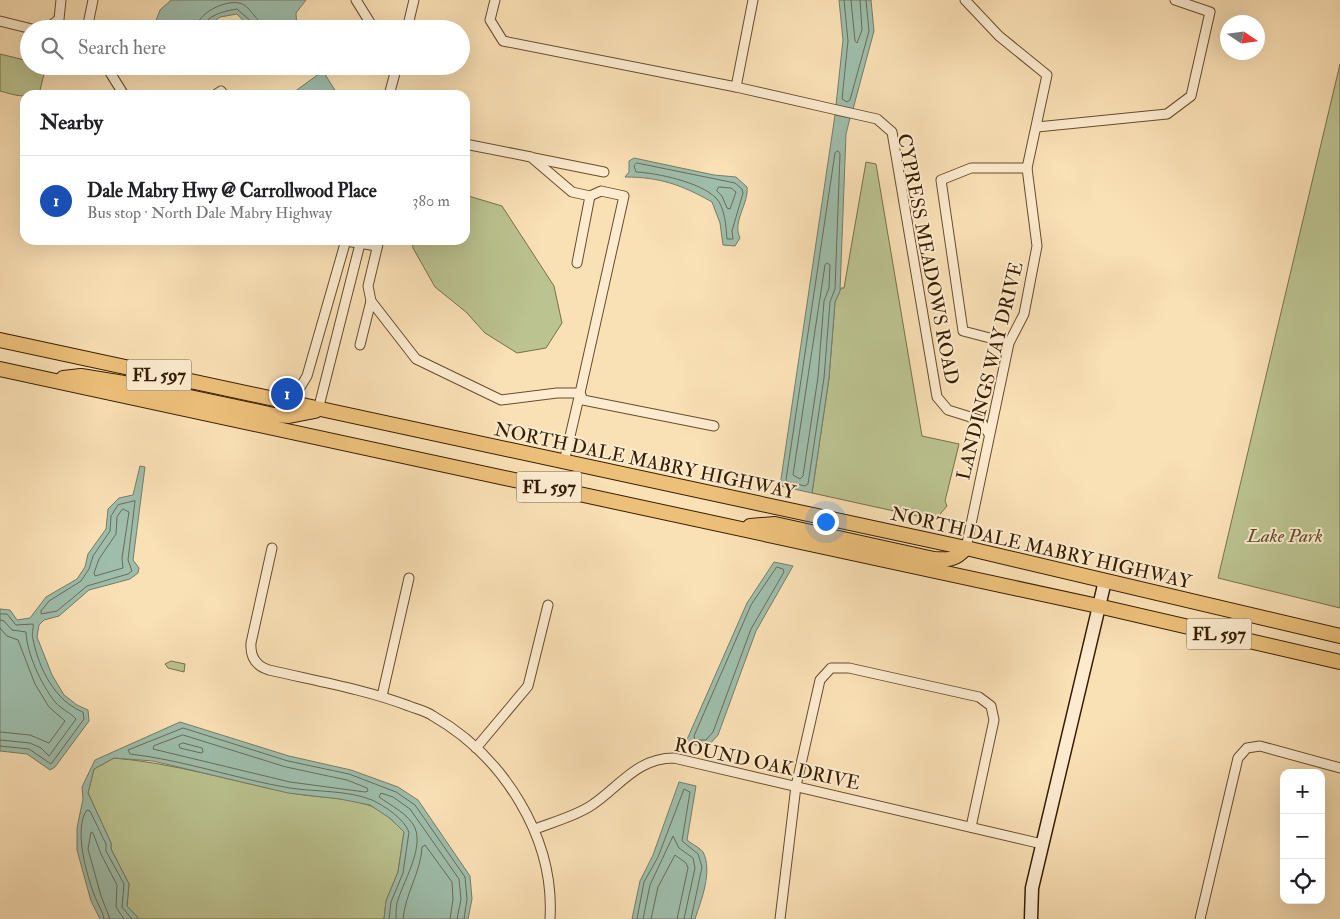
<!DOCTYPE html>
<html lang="en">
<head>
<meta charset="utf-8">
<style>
	body { margin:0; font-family:"IM FELL Double Pica",serif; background:#f6f6f6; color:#202124 }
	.controls { position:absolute; right:15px; bottom:15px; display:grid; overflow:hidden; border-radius:10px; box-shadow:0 5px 20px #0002 }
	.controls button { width:45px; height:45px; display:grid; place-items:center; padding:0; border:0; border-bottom:1px solid #e0e0e0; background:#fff; color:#202124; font:25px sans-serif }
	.compass { position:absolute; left:1220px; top:15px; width:45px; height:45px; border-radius:50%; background:#fff; box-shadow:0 5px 20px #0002; rotate:103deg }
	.you { position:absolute; left:825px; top:521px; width:18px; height:18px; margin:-12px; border:4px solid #fff; border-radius:50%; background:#1a73e8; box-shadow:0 0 0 8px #1a73e833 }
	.badge { display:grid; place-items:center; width:32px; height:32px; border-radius:50%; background:#2563eb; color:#fff; font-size:16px; font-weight:700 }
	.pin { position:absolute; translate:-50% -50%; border:2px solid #fff; box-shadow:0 1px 5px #0006 }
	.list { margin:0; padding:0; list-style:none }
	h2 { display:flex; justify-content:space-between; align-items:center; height:65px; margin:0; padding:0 20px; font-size:21px }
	h2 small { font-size:16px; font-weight:400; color:#757577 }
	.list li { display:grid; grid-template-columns:32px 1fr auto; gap:15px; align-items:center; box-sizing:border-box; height:90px; padding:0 20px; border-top:1px solid #e0e0e0 }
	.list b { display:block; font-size:19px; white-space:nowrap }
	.list p { margin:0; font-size:16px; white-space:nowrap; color:#757577 }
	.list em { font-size:16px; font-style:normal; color:#757577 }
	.icon { flex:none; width:28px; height:28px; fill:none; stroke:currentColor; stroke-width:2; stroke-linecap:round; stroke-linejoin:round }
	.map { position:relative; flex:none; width:1340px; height:919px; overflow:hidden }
	.search { position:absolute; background:#fff; box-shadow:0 5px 20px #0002; left:20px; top:20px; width:450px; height:55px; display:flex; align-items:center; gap:12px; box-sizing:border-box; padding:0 18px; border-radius:28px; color:#757577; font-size:19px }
	.panel { position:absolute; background:#fff; box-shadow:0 5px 20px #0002; left:20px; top:90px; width:450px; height:155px; border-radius:15px }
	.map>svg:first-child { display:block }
	.green { fill:#bbc390; stroke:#787048 }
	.water { fill:#9ebdab; stroke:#747d67 }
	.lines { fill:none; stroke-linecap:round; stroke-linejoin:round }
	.shore { stroke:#6a6c56; stroke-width:1 }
	.street-casing { stroke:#674d2d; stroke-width:11 }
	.secondary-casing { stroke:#361c00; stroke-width:15 }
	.primary-casing { stroke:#361c00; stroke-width:16 }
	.street { stroke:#fcebcf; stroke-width:9 }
	.secondary { stroke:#fcebcf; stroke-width:12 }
	.primary { stroke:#edc07a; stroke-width:14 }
	.labels { text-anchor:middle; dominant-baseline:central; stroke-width:4; stroke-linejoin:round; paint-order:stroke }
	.shield { fill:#fcebcf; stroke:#715a3e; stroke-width:1 }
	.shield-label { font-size:18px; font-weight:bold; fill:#361c00 }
	.street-label { font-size:19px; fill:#361c00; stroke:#fcebcf }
	.park-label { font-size:19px; font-style:italic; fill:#5e4e2b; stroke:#fcebcf }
</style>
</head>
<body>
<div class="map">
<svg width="1340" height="919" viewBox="0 0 1340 919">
	<rect width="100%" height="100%" fill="#fae0b5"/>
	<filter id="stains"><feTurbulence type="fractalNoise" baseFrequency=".004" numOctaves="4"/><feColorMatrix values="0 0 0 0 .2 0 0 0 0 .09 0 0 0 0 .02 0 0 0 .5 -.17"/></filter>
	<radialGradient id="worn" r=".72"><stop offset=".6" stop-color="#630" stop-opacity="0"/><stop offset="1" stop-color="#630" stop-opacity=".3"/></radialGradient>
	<g class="green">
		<path d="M0,54L29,61V66H46L40,90C27,100 15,95 0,91Z"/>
		<polygon points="1340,64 1340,608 1218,578"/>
		<polygon points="866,162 876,164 922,436 959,444 945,501 947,506 935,520 812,493 829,378 835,302 841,288 844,288"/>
		<polygon points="465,195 502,206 554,286 562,323 546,348 517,353 485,333 466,312 435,287 413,248 412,240 465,240"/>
		<polygon points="171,661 185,664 184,672 168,668 165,664"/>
		<path d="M114,758C173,763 228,780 286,792C313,798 342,796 368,805C382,809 394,822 404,832L398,872L386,901L384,919H139L127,906L129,884L111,849V843L88,793L94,769Z"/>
	</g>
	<g class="water">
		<polygon points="171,0 306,0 296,13 297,29 251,29 237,14 220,17 205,29 156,29 154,26 160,10"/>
		<polygon points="839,0 871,0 874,31 853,109 836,105 843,40"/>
		<polygon points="323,71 336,92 331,95 296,95 294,92"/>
		<polygon points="835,115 850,118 846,134 840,291 835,302 829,378 812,493 780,486"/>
		<path d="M634,158L714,175L736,177L747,187C749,204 732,221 740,238L735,246L723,245L720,223L712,202C682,185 660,177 625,177L629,172V161Z"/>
		<polygon points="140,466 145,467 133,560 139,568 138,573 130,579 89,590 59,616 44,620 39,625 37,637 52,675 64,695 77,705 88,710 89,721 55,767 50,770 27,754 0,751 0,609 10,610 17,620 30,618 46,597 77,579 85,567 88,554 106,529 108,509 119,498 133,495"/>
		<polygon points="774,562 793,566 756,631 718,735 708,746 685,744 747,603"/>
		<polygon points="180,722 289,756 351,770 398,787 418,800 470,876 472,899 468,919 384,919 386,901 398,872 404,832 391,819 370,805 340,799 288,793 153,761 114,758 94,769 88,793 111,843 111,849 129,884 127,906 139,919 100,919 91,901 77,850 77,828 83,799 82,787 95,760"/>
		<path d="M679,782L696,786L687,840C692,844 700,848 703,852C713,871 701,901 695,919H632L640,881L653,855Z"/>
	</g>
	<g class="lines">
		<g class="shore">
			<polyline points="844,0 848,41 842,99 847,102 850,100 869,31 866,0"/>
			<polyline points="851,0 855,41 857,43 862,30 860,0"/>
			<path d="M196,29C197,13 225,0 239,3C246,4 250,11 254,15C258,20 261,23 261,29"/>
			<path d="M203,29C205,15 225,11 237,9L253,23L255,29"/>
			<polygon points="838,151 840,154 835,289 830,302 824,378 808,484 805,486 788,482 786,480 835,153"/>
			<path d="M637,163L735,183L742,189L743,193L732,231L733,239H727C726,227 725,207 716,198C700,182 657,173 636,172L634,166Z"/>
			<polygon points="719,187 731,188 736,192 730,209 727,208 722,196 717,191"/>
			<polygon points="827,263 830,265 829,288 824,301 818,377 803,476 800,479 793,475 825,265"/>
			<polygon points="135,501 128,560 132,571 128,574 87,586 57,611 41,614 41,611 49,601 81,581 89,569 93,556 110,531 111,516 118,505"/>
			<polygon points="123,509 129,512 122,558 123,568 95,576 94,573 99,559 116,534 117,517"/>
			<polygon points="777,567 783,569 784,572 751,629 713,732 706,740 695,740 694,736 751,605"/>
			<path d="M0,614H7L16,625L33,624C34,629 31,634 33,639C39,669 55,701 83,712L84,719L51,764L29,749L0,746"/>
			<path d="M0,620L4,621L12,630L26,632C27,654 41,684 55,702C61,709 71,713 76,719L49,756L41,748L30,743L0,740"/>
			<polyline points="0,628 7,636 18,640 35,684 49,707 65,721 49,743 30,735 0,732"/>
			<polygon points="183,735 286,767 347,780 367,788 368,791 365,792 290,782 153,749 154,746"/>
			<polygon points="183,743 202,748 203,752 201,753 180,748 179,745"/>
			<path d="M104,919C103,911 98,905 95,897C87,876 73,829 87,810L90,811L106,844V851L124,884L122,907L132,919"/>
			<polyline points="110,919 101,896 88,849 91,832 93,833 101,854 117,885 116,907 124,919"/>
			<path d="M389,919L391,902L403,873L409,832C404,819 385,806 372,800C347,790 316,792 290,788C236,779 184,760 130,754L128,750L183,728L288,761L349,774L396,792L415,805L465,877L467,899L464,919"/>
			<path d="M396,919C396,914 396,908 397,903C402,884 424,849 415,828C409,814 390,805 379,797L381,793L393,797L410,809L459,879L461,899L457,919"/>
			<path d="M403,919C405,894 421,872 422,847L425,845L452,882L453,899L450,919"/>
			<polyline points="637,919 644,882 658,857 684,789 690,792 682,841 698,854 702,867 691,919"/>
			<polyline points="643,919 650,885 673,836 679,848 693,858 695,868 684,919"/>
			<polyline points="651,919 658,887 675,855 686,863 688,868 677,919"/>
		</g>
		<defs>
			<g id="street">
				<polyline points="356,0 374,29"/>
				<polyline points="495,0 490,20 503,41 736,87 837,110 877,119 892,132 937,397 948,410 980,420 989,434"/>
				<polyline points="965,0 999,36 1047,75 1027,168 1037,246 1024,314 1009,343 966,548"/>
				<polyline points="0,21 32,29"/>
				<polyline points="47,29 59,19 61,0"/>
				<polyline points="87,29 93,0"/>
				<polyline points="407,29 414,0"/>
				<polyline points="106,66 124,95"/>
				<polyline points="736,87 753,0"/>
				<polyline points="215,95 221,91 224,95"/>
				<polyline points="389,95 397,66"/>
				<polyline points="1037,127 1167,114 1191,96 1210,12 1175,0"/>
				<polyline points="465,144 531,157 572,192 590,196 577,263"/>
				<polyline points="534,158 604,172"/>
				<polyline points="590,196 601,191 624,196 580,393 583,400 714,426"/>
				<polyline points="346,241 377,246"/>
				<polyline points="371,301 368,286 379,240"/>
				<polyline points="1009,343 963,331 941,180 971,168 1027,168"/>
				<polyline points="360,345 371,301 416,359 501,400 557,393 580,393 564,462"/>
				<polyline points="290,404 307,376 346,240"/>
				<polyline points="318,410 361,240"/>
				<path d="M272,548L251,643C250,657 256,666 269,670C316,681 364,689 409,706C416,709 426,711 433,716C503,756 555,837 550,919"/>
				<polyline points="382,696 409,578"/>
				<polyline points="476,748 528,686 548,605"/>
				<path d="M535,829C553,822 576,816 592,805C620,786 637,758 674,758L1042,844"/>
				<polyline points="780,919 796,786 820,680 831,668 849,668 979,697 991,706 994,720 971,827"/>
				<polyline points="1200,919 1238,758 1247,748 1260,746 1340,768"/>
			</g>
			<polyline id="secondary" points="1031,919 1032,888 1105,581"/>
			<g id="primary">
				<polyline points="0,340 966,548 1340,636"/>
				<polyline points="0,369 1098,606 1340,662"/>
				<polyline points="63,378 81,376 124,383 274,415 289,416 315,411"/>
				<path d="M750,526L775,524L934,559C949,560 955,560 966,548"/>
			</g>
		</defs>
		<use href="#street" class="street-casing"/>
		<use href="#secondary" class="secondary-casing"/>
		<use href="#primary" class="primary-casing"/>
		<use href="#street" class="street"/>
		<use href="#secondary" class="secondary"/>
		<use href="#primary" class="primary"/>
	</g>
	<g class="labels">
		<g class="shield">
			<rect x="126.5" y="359.5" width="65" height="31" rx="4"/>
			<rect x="516.5" y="471.5" width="65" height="31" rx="4"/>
			<rect x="1186.5" y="618.5" width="65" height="31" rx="4"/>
		</g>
		<g class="shield-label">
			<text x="159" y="375">FL 597</text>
			<text x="549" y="487">FL 597</text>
			<text x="1219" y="634">FL 597</text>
		</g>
		<g class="street-label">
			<text transform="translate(928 259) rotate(79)">CYPRESS MEADOWS ROAD</text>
			<text transform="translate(990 371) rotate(-76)">LANDINGS WAY DRIVE</text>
			<text transform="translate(645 461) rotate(12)">NORTH DALE MABRY HIGHWAY</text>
			<text transform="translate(1041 548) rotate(13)">NORTH DALE MABRY HIGHWAY</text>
			<text transform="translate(767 764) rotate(12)">ROUND OAK DRIVE</text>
		</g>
		<g class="park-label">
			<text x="1285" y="536">Lake Park</text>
		</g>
	</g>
	<rect width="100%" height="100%" filter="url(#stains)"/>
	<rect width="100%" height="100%" fill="url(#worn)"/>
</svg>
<div class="controls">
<button>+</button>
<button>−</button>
<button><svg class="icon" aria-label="locate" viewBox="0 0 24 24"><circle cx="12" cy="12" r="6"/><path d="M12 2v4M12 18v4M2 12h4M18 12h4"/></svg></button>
</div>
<svg class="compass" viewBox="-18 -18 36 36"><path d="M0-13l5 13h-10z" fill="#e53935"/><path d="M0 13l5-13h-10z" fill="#757577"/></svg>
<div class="you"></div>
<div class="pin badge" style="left:287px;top:394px;background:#1a4fb4">1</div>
<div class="search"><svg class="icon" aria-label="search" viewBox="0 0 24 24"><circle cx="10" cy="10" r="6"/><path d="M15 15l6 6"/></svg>Search here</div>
<section class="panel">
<h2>Nearby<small></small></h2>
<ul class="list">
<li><span class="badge" style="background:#1a4fb4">1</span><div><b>Dale Mabry Hwy @ Carrollwood Place</b><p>Bus stop · North Dale Mabry Highway</p></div><em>380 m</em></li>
</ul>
</section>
</div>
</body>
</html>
